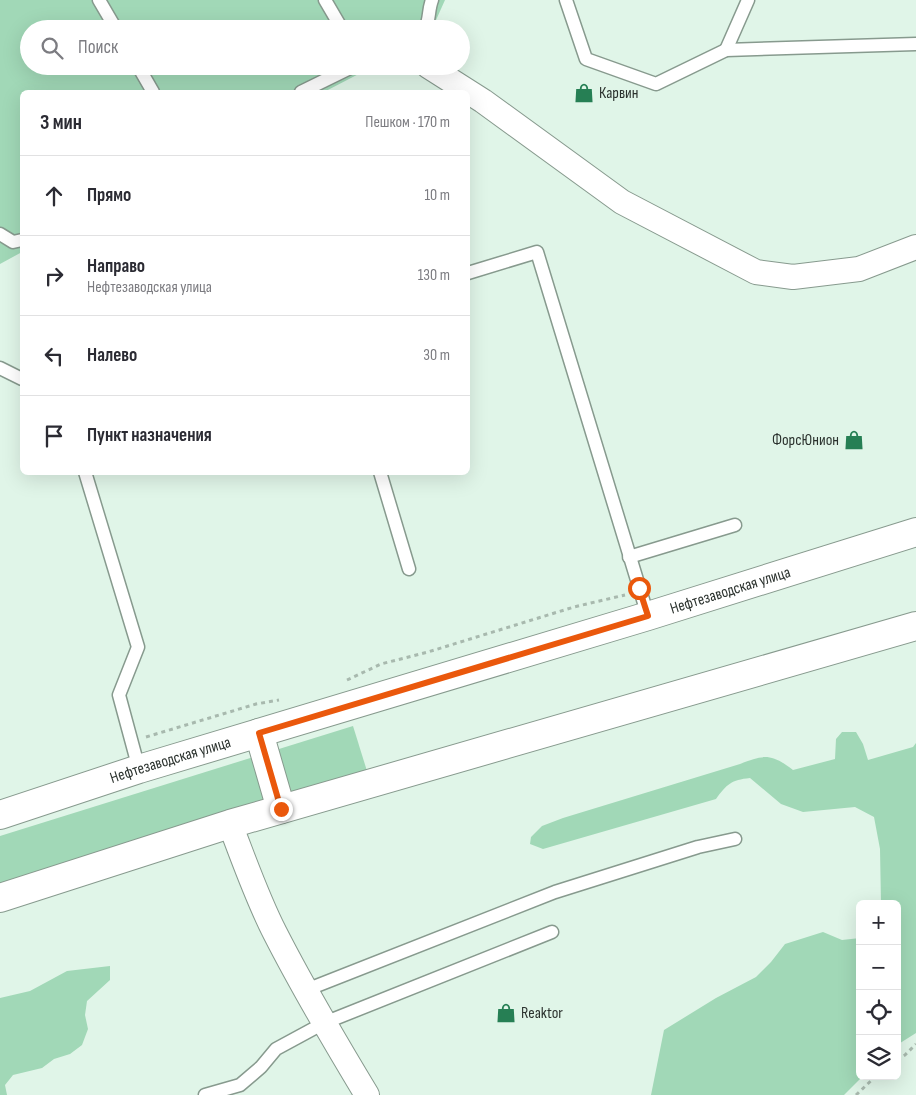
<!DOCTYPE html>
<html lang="ru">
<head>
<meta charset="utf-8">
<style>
	body { margin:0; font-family:"Sofia Sans Condensed",sans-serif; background:#f2f2f3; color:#2b2b33 }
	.controls { position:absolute; right:15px; bottom:15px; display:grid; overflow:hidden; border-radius:8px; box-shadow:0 5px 20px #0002 }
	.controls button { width:45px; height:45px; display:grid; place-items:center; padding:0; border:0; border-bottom:1px solid #e1e1e2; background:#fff; color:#2b2b33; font:25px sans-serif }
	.stop { position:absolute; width:15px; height:15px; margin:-11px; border:4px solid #ea580c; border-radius:50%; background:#fff }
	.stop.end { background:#ea580c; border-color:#fff; box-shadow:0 1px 5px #0008 }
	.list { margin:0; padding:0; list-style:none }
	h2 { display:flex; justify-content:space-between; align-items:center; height:65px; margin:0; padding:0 20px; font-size:21px }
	h2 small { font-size:16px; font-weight:400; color:#7c7c81 }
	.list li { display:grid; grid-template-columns:32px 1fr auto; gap:15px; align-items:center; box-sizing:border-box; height:80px; padding:0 20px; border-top:1px solid #e1e1e2 }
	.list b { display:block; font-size:19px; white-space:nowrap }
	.list p { margin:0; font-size:16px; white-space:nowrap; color:#7c7c81 }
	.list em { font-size:16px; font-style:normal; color:#7c7c81 }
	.icon { flex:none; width:28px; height:28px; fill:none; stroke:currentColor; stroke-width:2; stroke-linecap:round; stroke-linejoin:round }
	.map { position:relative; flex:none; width:916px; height:1095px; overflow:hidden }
	.search { position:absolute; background:#fff; box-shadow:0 5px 20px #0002; left:20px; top:20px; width:450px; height:55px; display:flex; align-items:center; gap:12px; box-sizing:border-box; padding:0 18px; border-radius:28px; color:#7c7c81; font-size:19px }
	.panel { position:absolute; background:#fff; box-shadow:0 5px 20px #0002; left:20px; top:90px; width:450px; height:385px; border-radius:8px }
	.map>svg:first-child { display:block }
	.green { fill:#a1d8b7 }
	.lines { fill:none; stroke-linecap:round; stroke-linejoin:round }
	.lane-casing { stroke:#879a8e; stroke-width:15 }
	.street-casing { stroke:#879a8e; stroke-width:26 }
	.secondary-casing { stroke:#879a8e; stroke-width:30 }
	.path { stroke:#a8b9ae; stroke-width:3; stroke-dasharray:4 4; stroke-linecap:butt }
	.lane { stroke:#fff; stroke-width:12 }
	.street { stroke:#fff; stroke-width:24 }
	.secondary { stroke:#fff; stroke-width:28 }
	.route { stroke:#ea580c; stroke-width:6 }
	.labels { text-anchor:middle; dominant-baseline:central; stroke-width:4.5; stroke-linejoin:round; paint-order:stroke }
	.poi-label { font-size:16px; fill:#2b322e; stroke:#e0f5e8; text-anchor:start }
	.street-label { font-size:16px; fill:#2b322e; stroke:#e0f5e8 }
</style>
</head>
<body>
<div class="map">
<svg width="916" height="1095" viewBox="0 0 916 1095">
	<rect width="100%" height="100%" fill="#e0f5e8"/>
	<g class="green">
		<polygon points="0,0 445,0 432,29 29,29 29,66 374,66 324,92 22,92 22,252 0,264"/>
		<polygon points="353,726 367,771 0,886 0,836"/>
		<path d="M842,732H856L863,744L868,760L913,747L916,743V1033L897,1045V904H881L880,849L874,817L855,807L803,812L781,804L750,778C731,780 727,784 716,799L543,849L530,844L531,837L542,826L563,818L740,764C764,754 772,754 793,770L835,759L836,739Z"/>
		<polygon points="823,932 842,940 860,938 860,1076 863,1076 844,1095 651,1095 664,1030 716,998 756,977 771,962 785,944"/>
		<polygon points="110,966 110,980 87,1001 85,1015 88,1029 82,1045 70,1054 54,1059 42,1068 13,1075 5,1085 7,1095 0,1095 0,998 30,991 67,971"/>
	</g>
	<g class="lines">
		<defs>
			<g id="lane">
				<polyline points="99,0 116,29"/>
				<polyline points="325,0 342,29"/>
				<polyline points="566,0 586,59 656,84 726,50 916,44"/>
				<path d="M425,29C430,20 428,10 432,0"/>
				<polyline points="726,50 748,0"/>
				<polyline points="138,66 153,92"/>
				<polyline points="301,92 354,66"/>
				<polyline points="0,234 13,242 22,240"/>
				<polyline points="468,273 537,252 648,616"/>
				<polyline points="0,368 22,379"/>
				<polyline points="85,472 138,647 119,695 139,769"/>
				<polyline points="380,472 409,569"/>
				<polyline points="629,557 735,525"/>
				<polyline points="306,990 555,892 698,847 735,839"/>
				<polyline points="205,1095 240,1085 261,1067 276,1049 324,1023 552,932"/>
			</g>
			<g id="street">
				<polyline points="428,66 483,101 622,202 756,272 793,277 859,269 916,247"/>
				<path d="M230,824C244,860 257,898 275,933C303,988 335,1042 367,1095"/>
			</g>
			<g id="secondary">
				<polyline points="259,733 281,809"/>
				<path id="s1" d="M0,815L139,769L648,616L916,532"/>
				<polyline points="0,898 230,824 916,626"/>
			</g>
		</defs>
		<use href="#lane" class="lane-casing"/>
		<use href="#street" class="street-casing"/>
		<use href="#secondary" class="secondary-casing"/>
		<g class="path">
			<polyline points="347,680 381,664 428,652 574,607 625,595"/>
			<polyline points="146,737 256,704 279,700"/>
			<polyline points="897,1060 905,1055 916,1044"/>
			<polyline points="856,1095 876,1076"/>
		</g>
		<use href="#lane" class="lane"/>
		<use href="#street" class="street"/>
		<use href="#secondary" class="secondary"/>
	</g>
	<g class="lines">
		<polyline class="route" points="281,809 259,733 648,616 639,588"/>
	</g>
	<defs>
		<symbol id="shop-bare" viewBox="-9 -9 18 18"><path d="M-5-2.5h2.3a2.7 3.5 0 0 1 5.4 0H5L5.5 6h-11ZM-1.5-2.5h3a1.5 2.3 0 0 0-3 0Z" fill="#267f54" stroke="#e0f5e8" stroke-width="2.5" paint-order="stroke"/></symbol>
	</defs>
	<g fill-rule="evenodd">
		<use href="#shop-bare" x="570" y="79" width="28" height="28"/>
		<use href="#shop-bare" x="840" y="426" width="28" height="28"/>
		<use href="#shop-bare" x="492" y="999" width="28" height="28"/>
	</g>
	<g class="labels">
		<g class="poi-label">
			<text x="599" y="93">Карвин</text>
			<text x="839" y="440" text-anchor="end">ФорсЮнион</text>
			<text x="521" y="1013">Reaktor</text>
		</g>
		<g class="street-label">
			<text stroke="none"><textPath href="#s1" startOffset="764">Нефтезаводская улица</textPath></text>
			<text stroke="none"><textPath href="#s1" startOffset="179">Нефтезаводская улица</textPath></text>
		</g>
	</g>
</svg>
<div class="controls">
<button>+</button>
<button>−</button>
<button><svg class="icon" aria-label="locate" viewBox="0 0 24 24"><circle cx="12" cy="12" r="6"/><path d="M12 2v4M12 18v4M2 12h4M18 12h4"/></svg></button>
<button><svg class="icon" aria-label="layers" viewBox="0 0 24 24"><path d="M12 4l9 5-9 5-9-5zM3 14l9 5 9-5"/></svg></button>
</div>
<div class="stop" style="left:639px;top:588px"></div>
<div class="stop end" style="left:281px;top:809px"></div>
<div class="search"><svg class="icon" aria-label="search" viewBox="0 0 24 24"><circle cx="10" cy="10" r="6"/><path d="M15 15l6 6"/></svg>Поиск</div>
<section class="panel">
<h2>3 мин<small>Пешком · 170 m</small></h2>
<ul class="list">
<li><svg class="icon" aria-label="ahead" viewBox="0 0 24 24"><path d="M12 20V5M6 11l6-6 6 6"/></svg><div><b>Прямо</b></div><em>10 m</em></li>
<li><svg class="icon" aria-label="right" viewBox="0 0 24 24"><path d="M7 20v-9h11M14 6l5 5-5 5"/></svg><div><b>Направо</b><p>Нефтезаводская улица</p></div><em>130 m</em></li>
<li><svg class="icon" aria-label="left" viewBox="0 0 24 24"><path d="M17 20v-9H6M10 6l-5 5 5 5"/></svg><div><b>Налево</b></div><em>30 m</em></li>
<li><svg class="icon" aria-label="arrive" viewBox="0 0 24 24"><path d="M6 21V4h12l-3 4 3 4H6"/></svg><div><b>Пункт назначения</b></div></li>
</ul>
</section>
</div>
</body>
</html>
